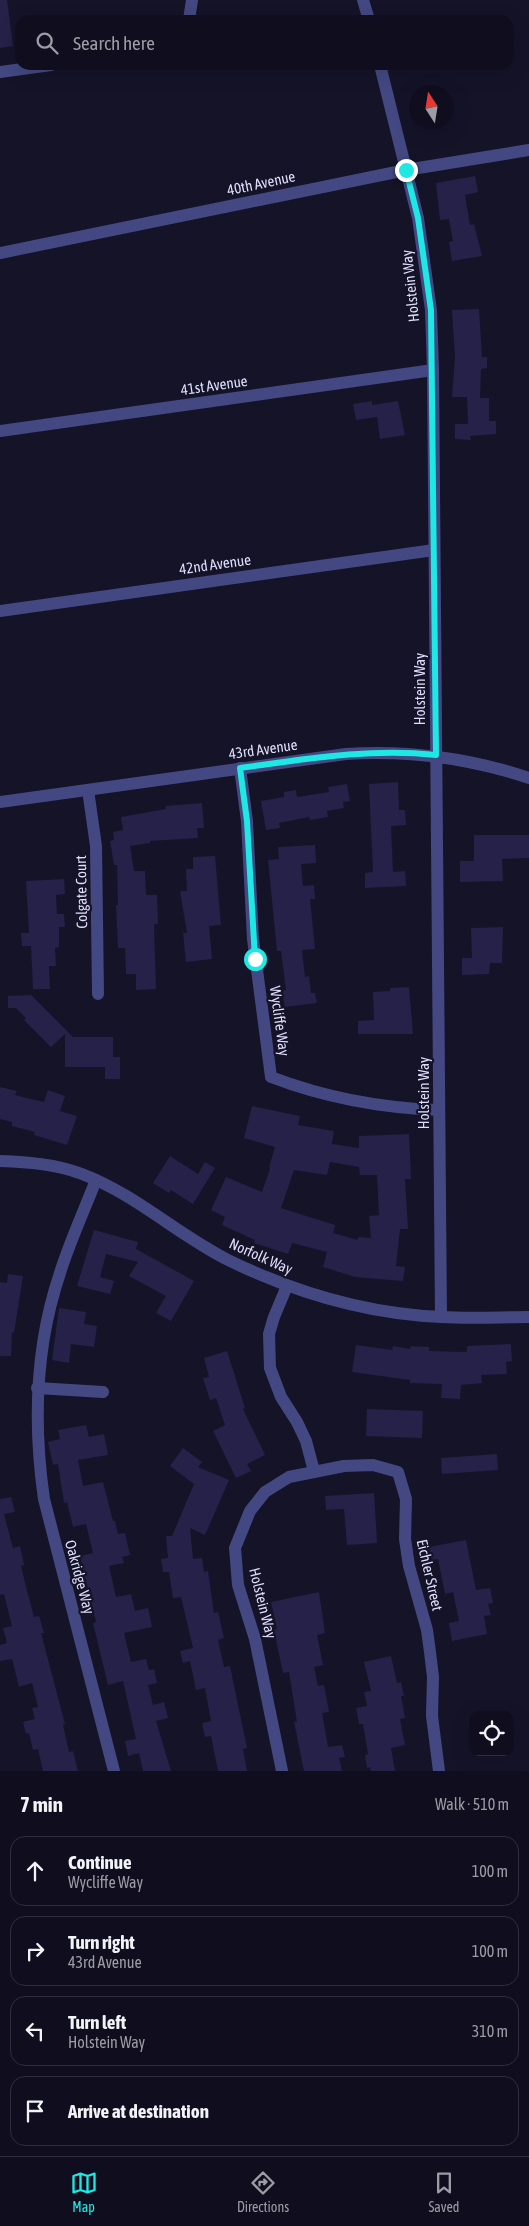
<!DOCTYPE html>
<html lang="en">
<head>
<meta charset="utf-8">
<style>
	body { margin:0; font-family:"Asap Condensed",sans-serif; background:#1e1c2b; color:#f1f3f6 }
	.controls { position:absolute; right:15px; bottom:15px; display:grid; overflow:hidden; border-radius:10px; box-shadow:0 5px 20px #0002 }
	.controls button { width:45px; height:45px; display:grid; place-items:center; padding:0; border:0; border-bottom:1px solid #302e3c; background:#100e1e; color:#f1f3f6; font:25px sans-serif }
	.compass { position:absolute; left:409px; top:85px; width:45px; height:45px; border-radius:50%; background:#100e1e; box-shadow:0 5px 20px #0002; rotate:348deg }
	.stop { position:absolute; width:15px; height:15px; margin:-11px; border:4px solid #1ee8e4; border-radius:50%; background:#fff }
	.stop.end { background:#1ee8e4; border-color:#fff; box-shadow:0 1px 5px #0008 }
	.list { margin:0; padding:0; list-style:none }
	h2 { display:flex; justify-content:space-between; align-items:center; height:65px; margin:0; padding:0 20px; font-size:21px }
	h2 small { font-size:16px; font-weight:400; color:#9c9ca4 }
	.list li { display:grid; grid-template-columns:32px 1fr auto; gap:15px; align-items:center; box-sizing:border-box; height:70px; margin:0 10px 10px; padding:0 10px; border:1px solid #302e3c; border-radius:15px }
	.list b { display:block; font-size:19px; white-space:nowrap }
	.list p { margin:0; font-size:16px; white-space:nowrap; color:#9c9ca4 }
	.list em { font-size:16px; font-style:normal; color:#9c9ca4 }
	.icon { flex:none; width:28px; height:28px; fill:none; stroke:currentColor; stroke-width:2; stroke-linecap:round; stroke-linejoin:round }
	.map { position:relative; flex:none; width:529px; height:1771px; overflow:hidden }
	.search { position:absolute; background:#100e1e; box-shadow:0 5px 20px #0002; left:15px; right:15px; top:15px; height:55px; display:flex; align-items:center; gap:12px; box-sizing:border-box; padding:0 18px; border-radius:15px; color:#9c9ca4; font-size:19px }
	.sheet { height:385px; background:#100e1e }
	nav { display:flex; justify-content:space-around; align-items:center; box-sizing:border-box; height:70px; border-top:1px solid #302e3c; background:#100e1e; font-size:14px; color:#9c9ca4 }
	nav a { display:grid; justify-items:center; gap:2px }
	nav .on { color:#1ee8e4 }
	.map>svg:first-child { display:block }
	.building { fill:#252148; fill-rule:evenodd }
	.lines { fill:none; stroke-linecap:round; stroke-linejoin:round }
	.minor { stroke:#434882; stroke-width:12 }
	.route { stroke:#1ee8e4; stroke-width:6 }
	.labels { text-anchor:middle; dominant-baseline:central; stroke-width:4.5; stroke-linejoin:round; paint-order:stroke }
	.street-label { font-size:15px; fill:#dedefc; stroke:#151328 }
</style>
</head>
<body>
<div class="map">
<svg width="529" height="1771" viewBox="0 0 529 1771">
	<rect width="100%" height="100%" fill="#151328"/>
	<g class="building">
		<polygon points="0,0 7,0 13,46 0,48"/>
		<polygon points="475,176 478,192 465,195 470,225 474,224 482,256 452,261 449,242 453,241 449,219 440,220 436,183"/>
		<polygon points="479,309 482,357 487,357 487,368 481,369 480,398 489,398 489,421 496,421 496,434 470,436 471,440 455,439 455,424 468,424 467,397 452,397 455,357 452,310"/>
		<polygon points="372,401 372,405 398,401 405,435 380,439 377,417 356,420 353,404"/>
		<polygon points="398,782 399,810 405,810 406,825 391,826 393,872 405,871 406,886 365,888 365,873 373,872 369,784"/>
		<polygon points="347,784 350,801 343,802 344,808 327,811 328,817 310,820 309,817 279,823 280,828 266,830 261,801 284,797 284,792 296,790 297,797 329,792 328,787"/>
		<polygon points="202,803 204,828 197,828 198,838 150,841 150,843 130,846 134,871 145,871 146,895 157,895 158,924 154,924 156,989 136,990 136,974 126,974 125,948 118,948 116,905 118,905 117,865 114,865 110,841 114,840 113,832 123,830 121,817 166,809 165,806"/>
		<polygon points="474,835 529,835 529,858 502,859 503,881 460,882 460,861 474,861"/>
		<polygon points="315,845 316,863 301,864 303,886 314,885 315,899 310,899 315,949 302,950 305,977 309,976 311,993 315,993 317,1003 285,1007 282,991 286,990 281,951 277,951 268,860 279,859 278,847"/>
		<polygon points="215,856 221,925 209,926 212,959 186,962 183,933 187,933 180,891 187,891 186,869 193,869 193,857"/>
		<polygon points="64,879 65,894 56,895 57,914 64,914 65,927 59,927 59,947 55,948 56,966 49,966 50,989 33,989 31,946 22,946 21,933 29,933 26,881"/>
		<polygon points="503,927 502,963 490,963 489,974 462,975 462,958 472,958 471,928"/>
		<polygon points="409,987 413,1034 358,1034 358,1021 374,1020 373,992 390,991 390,988"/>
		<polygon points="31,995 73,1037 113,1037 113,1057 120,1057 120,1079 105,1079 105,1067 65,1067 65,1034 51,1047 24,1020 26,1018 16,1008 8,1008 8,996"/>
		<polygon points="0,1087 17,1091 15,1095 44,1102 48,1090 65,1096 60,1111 77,1116 67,1145 34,1135 35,1132 12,1126 12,1122 0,1119"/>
		<path d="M252,1106L300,1116L298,1125L334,1131L332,1144L359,1148V1136L409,1134L411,1179H405L408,1229H400L396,1266L405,1267L403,1281L355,1277L323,1267L327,1252L292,1243L288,1254L254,1243L255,1240L222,1225L225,1217L211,1210L226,1177L262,1192L270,1168L269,1167L275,1147L244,1138ZM330,1162L359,1167L360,1175H377L379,1215L369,1216L371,1238L358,1237V1240L333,1233L335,1225L281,1208L294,1170L327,1175Z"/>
		<polygon points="170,1156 198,1174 205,1162 215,1168 193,1204 171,1190 169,1193 153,1183"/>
		<polygon points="94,1230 138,1242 136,1249 194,1281 171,1321 156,1313 166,1296 129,1276 138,1262 106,1254 100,1277 114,1281 110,1294 77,1286"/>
		<polygon points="8,1274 23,1276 14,1333 12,1332 11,1356 0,1356 0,1282 7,1283"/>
		<polygon points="59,1308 86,1312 84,1324 97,1326 94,1347 71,1344 69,1363 52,1360"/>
		<polygon points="511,1344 512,1361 506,1362 507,1374 481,1375 482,1383 461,1385 460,1399 441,1398 442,1384 410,1383 410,1380 352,1372 356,1345 392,1350 393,1346 410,1349 411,1346 429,1347 429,1351 467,1352 467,1346"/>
		<polygon points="227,1351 245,1408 243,1409 265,1455 247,1464 251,1471 236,1478 213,1431 225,1425 216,1398 210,1400 203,1378 209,1377 204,1358"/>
		<polygon points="367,1409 423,1411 422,1438 366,1436"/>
		<polygon points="86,1425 89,1437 104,1434 108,1455 78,1460 83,1486 103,1482 113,1521 115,1521 118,1534 125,1533 130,1555 122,1557 124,1563 109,1566 116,1597 131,1594 135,1611 148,1608 152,1627 124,1633 131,1662 146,1659 149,1670 154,1669 157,1683 148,1685 153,1705 164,1702 168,1718 156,1721 171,1771 143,1771 139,1753 128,1756 125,1741 136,1739 123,1681 108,1685 93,1623 96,1622 80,1556 93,1553 86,1524 73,1527 67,1502 64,1503 58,1464 53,1465 48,1442 60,1439 58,1430"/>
		<polygon points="183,1448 202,1462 198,1467 229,1480 205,1535 190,1528 193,1559 202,1558 204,1572 208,1571 214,1613 218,1612 224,1638 218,1640 224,1667 230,1666 247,1748 243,1749 247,1771 218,1771 211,1736 205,1737 202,1723 211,1721 205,1688 196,1690 190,1661 183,1663 180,1651 193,1648 181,1597 173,1598 169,1572 163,1572 161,1559 168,1558 166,1536 172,1536 194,1484 170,1466"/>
		<polygon points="497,1454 498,1470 442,1474 441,1458"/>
		<polygon points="374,1493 377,1543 347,1545 344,1509 326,1510 325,1496"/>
		<polygon points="11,1497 15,1512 4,1514 13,1548 20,1546 24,1565 21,1566 27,1591 34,1617 39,1616 44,1633 41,1633 65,1724 63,1725 69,1752 73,1751 78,1771 43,1771 38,1749 33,1750 29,1733 26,1734 23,1722 35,1719 32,1708 38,1707 32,1683 19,1687 12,1659 0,1661 0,1645 7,1643 3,1628 12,1626 4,1594 0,1595 0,1499"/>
		<polygon points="466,1540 476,1590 490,1588 493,1603 488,1604 491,1615 484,1616 487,1634 452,1641 449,1623 459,1621 453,1592 445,1594 438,1559 432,1560 429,1547"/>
		<polygon points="319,1592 325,1633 317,1635 323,1665 314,1667 318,1686 324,1685 329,1712 322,1713 328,1747 342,1745 345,1757 339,1758 342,1771 304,1771 294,1722 297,1722 289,1672 283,1673 274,1630 277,1629 271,1602"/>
		<polygon points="391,1656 397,1683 401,1682 404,1696 401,1696 405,1718 400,1719 405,1745 391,1748 395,1771 371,1771 370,1767 367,1768 365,1755 368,1754 363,1724 359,1724 356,1708 367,1706 364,1692 371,1691 364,1662"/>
	</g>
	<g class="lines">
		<g class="minor">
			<polyline points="363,0 369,20"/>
			<polyline points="189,20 192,0"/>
			<polyline points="380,65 418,218 431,310 433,370 441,1317"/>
			<polyline points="0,72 51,65"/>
			<polyline points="0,253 406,170 529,150"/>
			<polyline points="0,431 433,370"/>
			<polyline points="0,611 434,550"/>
			<path d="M240,768L247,821L253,939L271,1077C326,1098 380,1108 439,1110"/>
			<polyline points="88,790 96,846 98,994"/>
			<path d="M0,802L346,754C410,750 469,758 529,778"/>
			<path d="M0,1161C27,1162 56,1164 82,1174C135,1194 178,1235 228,1260C296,1293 367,1314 442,1317C471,1319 500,1317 529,1317"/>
			<path d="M96,1180C84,1211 70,1241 60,1273C35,1347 33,1423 44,1499L114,1771"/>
			<polyline points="287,1286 274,1317 269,1334 270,1368 281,1397 297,1422 306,1441 314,1471"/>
			<polyline points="37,1388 103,1392"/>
			<polyline points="282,1771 255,1639 238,1585 235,1548 250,1511 265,1492 289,1477 344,1466 373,1465 398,1472 406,1499 405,1539 409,1566 427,1630 430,1652 433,1677 432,1716 439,1771"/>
		</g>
	</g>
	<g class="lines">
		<path class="route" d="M255,959L247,821L240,768C306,759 370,748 436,755L431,310L418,218L406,170"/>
	</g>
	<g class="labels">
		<g class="street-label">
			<text transform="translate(261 183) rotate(-12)">40th Avenue</text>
			<text transform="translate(410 286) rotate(-96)">Holstein Way</text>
			<text transform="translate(214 385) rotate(-8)">41st Avenue</text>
			<text transform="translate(215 564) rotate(-8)">42nd Avenue</text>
			<text transform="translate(419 689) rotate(-90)">Holstein Way</text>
			<text transform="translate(263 749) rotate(-8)">43rd Avenue</text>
			<text transform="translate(81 892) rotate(-91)">Colgate Court</text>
			<text transform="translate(280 1021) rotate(82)">Wycliffe Way</text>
			<text transform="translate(423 1093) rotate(-90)">Holstein Way</text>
			<text transform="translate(261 1256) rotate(24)">Norfolk Way</text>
			<text transform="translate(430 1575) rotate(77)">Eichler Street</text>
			<text transform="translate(80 1577) rotate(75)">Oakridge Way</text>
			<text transform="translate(263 1603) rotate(76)">Holstein Way</text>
		</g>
	</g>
</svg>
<div class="controls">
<button><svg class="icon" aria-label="locate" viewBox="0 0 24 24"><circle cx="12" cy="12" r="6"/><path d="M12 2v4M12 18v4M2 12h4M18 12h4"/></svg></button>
</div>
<svg class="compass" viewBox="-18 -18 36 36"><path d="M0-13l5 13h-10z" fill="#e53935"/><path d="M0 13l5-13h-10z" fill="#9c9ca4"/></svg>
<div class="stop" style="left:255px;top:959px"></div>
<div class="stop end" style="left:406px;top:170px"></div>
<div class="search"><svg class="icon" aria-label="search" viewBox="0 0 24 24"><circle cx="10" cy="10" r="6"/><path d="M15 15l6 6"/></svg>Search here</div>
</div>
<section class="sheet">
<h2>7 min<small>Walk · 510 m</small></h2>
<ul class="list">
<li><svg class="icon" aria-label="ahead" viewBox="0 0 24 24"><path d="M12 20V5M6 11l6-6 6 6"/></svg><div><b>Continue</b><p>Wycliffe Way</p></div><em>100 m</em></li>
<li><svg class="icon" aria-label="right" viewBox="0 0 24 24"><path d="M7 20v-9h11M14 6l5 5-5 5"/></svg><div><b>Turn right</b><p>43rd Avenue</p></div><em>100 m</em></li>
<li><svg class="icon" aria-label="left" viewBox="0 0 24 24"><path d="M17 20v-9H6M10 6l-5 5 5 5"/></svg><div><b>Turn left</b><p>Holstein Way</p></div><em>310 m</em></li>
<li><svg class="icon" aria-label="arrive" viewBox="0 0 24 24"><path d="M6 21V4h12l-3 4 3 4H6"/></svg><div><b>Arrive at destination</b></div></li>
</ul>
</section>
<nav>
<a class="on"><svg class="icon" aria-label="map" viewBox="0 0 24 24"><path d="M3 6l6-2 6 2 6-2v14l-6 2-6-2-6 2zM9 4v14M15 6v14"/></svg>Map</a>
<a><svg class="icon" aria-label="directions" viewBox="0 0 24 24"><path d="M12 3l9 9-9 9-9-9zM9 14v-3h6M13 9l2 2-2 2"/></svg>Directions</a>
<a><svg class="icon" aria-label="saved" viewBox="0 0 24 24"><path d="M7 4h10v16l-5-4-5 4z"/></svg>Saved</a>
</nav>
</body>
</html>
